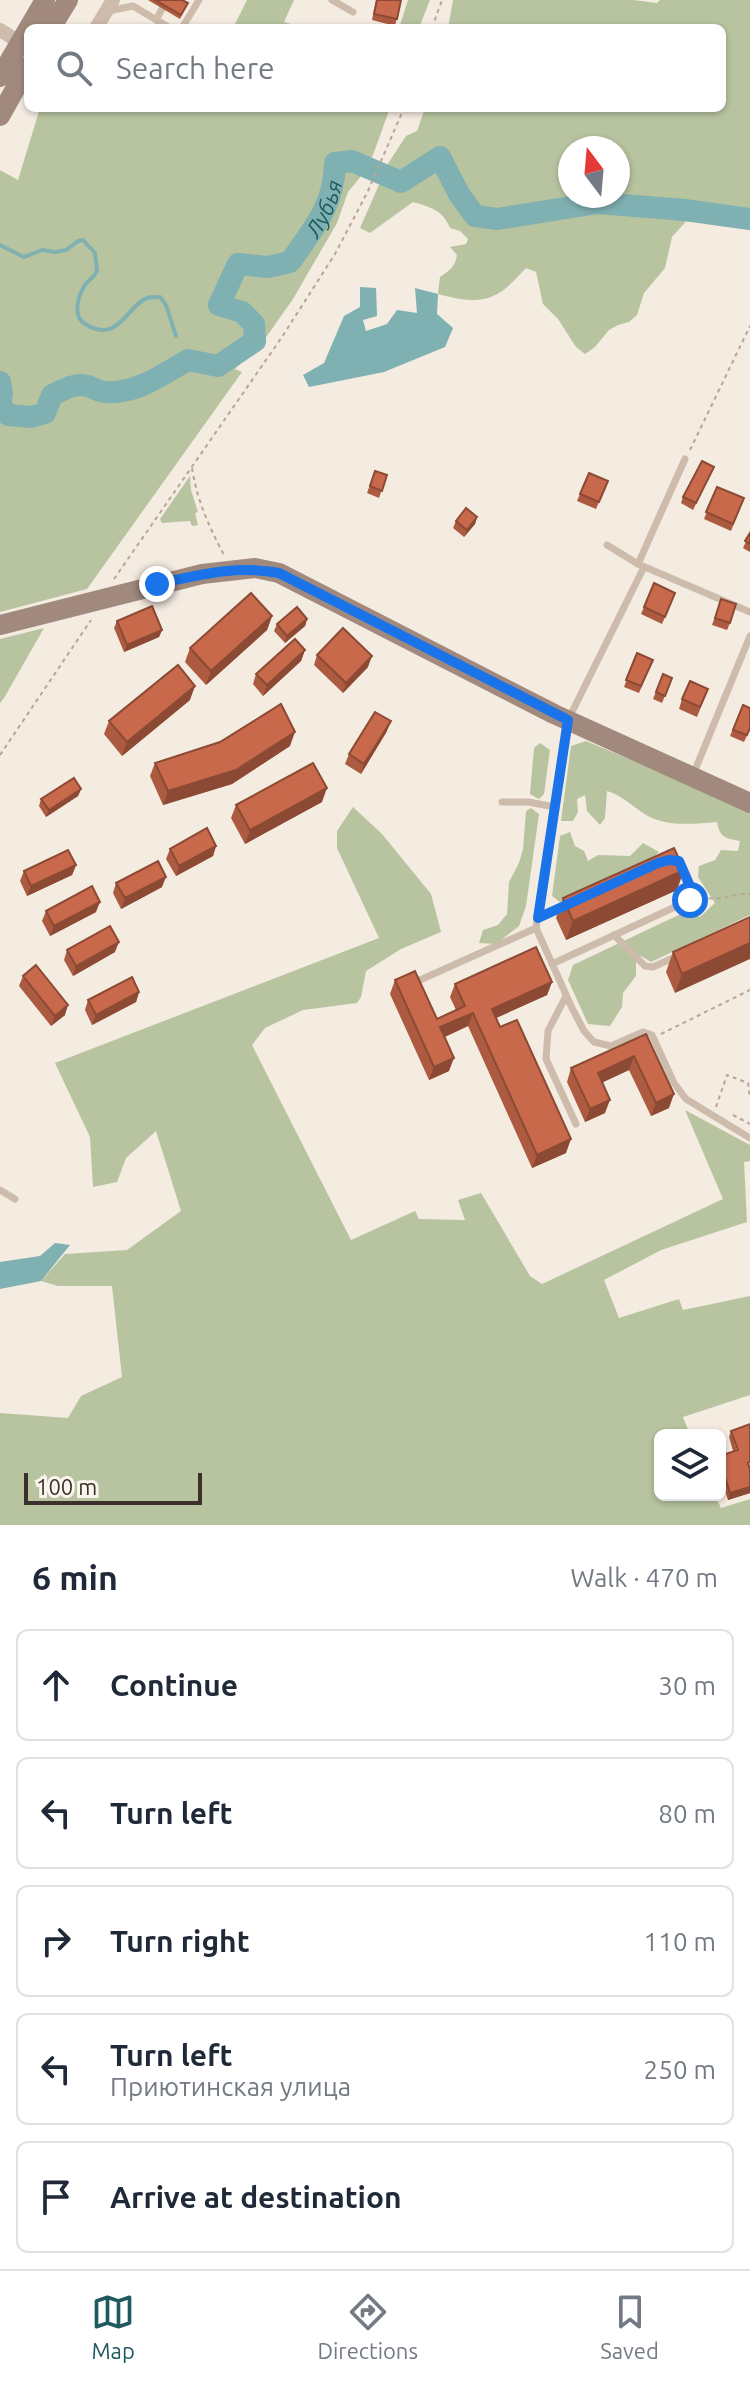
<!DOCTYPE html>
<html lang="en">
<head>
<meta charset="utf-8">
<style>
	body { margin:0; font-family:Ubuntu,sans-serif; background:#f6f6f7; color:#1f2937 }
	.controls { position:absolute; right:24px; bottom:24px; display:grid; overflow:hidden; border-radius:12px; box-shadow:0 2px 6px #0004 }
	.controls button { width:72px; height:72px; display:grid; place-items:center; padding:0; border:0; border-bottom:2px solid #e0e1e3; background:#fff; color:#1f2937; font:40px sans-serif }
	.compass { position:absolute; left:558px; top:136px; width:72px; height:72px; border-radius:50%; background:#fff; box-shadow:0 2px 6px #0004; rotate:344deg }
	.scale { position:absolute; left:24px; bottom:20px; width:178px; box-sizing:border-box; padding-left:8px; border:4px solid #3b302b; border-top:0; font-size:22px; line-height:28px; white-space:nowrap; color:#3b302b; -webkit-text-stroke:6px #fbf5ee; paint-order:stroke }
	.stop { position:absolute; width:24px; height:24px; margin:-18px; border:6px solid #1a73e8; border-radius:50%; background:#fff }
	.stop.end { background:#1a73e8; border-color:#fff; box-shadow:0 2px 8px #0008 }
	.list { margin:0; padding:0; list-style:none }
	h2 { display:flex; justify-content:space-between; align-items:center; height:104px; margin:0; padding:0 32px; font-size:34px }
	h2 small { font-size:26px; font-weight:400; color:#747a83 }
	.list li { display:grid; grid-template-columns:52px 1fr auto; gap:24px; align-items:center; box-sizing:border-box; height:112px; margin:0 16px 16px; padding:0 16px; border:2px solid #e0e1e3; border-radius:12px }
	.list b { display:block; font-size:30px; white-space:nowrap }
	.list p { margin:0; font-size:26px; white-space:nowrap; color:#747a83 }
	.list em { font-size:26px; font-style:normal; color:#747a83 }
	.icon { flex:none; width:44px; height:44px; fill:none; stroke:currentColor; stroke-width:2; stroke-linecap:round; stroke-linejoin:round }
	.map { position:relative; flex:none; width:750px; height:1525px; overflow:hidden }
	.search { position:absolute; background:#fff; box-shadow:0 2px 6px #0004; left:24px; right:24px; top:24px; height:88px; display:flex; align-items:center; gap:20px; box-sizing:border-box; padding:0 28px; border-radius:12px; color:#747a83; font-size:30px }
	.sheet { height:744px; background:#fff }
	nav { display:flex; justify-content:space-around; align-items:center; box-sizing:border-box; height:112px; border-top:2px solid #e0e1e3; background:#fff; font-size:22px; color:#747a83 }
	nav a { display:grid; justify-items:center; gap:4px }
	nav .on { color:#1f5a5e }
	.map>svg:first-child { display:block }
	.green { fill:#b8c4a0; fill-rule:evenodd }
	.water { fill:#7fb0b2 }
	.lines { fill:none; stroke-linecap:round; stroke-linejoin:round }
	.stream { stroke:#7fb0b2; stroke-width:4 }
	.river { stroke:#7fb0b2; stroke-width:22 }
	.path { stroke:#b9a596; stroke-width:2; stroke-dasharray:4 4; stroke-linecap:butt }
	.lane { stroke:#cdbbac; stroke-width:7 }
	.street { stroke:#cdbbac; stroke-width:14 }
	.secondary { stroke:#a18a7d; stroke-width:20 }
	.wall { fill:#ac5a40 }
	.shaded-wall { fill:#8c4a34 }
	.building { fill:#c8694b; stroke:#8c4a34; stroke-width:2 }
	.route { stroke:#1a73e8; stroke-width:10 }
	.labels { text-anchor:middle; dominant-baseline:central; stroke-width:6; stroke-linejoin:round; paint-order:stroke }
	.water-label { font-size:22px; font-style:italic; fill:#1f5a5e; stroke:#fbf5ee }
</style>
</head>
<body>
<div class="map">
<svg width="750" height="1525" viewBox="0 0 750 1525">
	<rect width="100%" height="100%" fill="#f4ebe1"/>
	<g class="green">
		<polygon points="247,0 294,0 284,22 304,28 233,28"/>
		<polygon points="408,0 430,0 419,28 399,28"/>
		<path d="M453,0H633L657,3L660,0H750V225L689,218L672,237L665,268L644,293L637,315L629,322L618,325L609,330L595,347L585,354L576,347L558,319L543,304L536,272L526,268C519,275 511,285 502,291C482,305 461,300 438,294L440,277C449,271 455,267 457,255L450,247L466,244L468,239L460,231L450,228C443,210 430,207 413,202L370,233L360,228L389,162L406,136L417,131L425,108H722V28H448ZM570,148H618V196H570Z"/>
		<polygon points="40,108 390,108 373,155 362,175 348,192 337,223 293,299 267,336 235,369 242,372 87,589 0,612 0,415 6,414 0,411 0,170 18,180"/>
		<polygon points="190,476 191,490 198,512 195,513 198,525 192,526 190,521 162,523 160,519"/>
		<polygon points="44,628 4,698 0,703 0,639"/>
		<path d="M586,741L686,783L750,813V915L651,962L641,956L636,957V976L623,993L622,1007L610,1026L588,1024L568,980L573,965L687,911L700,917L715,903L698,877L699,866L715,860L721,850L738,851L740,841C726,838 720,839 717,822C694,824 666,827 646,815C632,806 623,796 607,791L605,818L600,825L587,811L585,795L577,799L578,812L573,821H561L571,746Z"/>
		<polygon points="540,743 550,750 544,794 539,799 530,794 534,748"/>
		<polygon points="353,807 382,834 431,894 441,932 401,949 366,971 361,997 357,1003 303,1010 265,1028 252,1045 351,1240 415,1211 419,1219 465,1220 458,1200 481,1193 530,1276 542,1284 723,1199 685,1110 750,1145 750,1161 744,1162 747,1222 661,1250 604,1280 619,1318 679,1299 683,1310 750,1296 750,1395 683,1417 690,1435 660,1435 660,1495 715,1495 721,1508 750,1499 750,1525 0,1525 0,1413 68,1418 81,1396 122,1377 112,1286 58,1286 41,1281 65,1254 127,1250 181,1211 156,1131 126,1158 117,1182 93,1187 90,1137 55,1063 379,938 337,848 337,831"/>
		<polygon points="531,808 539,814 526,906 519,926 496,944 479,943 483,930 498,925 507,914 509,882 519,863 523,849 526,811"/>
		<polygon points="570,832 575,846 584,851 588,861 598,855 630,856 643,843 659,852 646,864 560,902 552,896 560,836"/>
	</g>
	<g class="water">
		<polygon points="360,287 376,288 377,316 363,320 366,331 387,324 397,310 417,313 415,288 438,294 437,314 453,328 445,347 384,372 309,387 303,375 324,363 344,316 360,307"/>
		<polygon points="55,1243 70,1245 41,1281 0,1289 0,1262 40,1256"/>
	</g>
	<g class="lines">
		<path class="stream" d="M0,245L24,257L42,250L55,252L66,250L78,241L83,240L95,253L97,271C94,278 89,279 85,285C78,296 72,316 85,324C119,345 127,305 147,298C151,297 156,297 160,297L166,305L176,336"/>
		<g class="river">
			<polyline points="0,382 2,393 0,403"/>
			<path id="s1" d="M0,404L8,415L31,417L45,413L52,395C63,390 76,382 88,386C94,388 100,392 106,392C137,394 163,374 188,360L218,366L255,341L254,324L242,312L219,305L238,264L268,267L290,262C314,228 334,206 335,163L352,161L401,182L440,157L459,194L475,216L497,219L597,203L685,210L750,219"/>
		</g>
		<g class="path">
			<polyline points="432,28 442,0"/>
			<polyline points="690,450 750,326"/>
			<path d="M192,468C197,500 209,527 224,555"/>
			<polyline points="114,579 282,337 335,254 368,191 404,108"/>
			<polyline points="0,755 91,620"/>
			<path d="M701,896C718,903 733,893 750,894"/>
			<polyline points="661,1034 750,990"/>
			<polyline points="716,1107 727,1075 748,1083 750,1098"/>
			<polyline points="733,1115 750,1124"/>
		</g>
		<g class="lane">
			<polyline points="332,0 353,12"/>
			<polyline points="108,11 133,6 170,28"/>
			<polyline points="156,20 162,9"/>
			<polyline points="182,28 199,0"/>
			<polyline points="607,545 638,564 750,612"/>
			<polyline points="638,564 685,459"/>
			<polyline points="644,567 568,720 536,928 572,1008 584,1031 594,1042 611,1046 643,1032 652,1035 674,1083 686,1099 750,1138"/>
			<polyline points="693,775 750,636"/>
			<polyline points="502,802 528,802 555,807"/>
			<polyline points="614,935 645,966 653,967 675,957"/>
			<polyline points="552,964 690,900 693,893 680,865"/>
			<polyline points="420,980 536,928"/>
			<polyline points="566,996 548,1031 546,1059 576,1124"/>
			<polyline points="0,1190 15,1199"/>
		</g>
		<g class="street">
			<polyline points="96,28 113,0"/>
			<polyline points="0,30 19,42"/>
		</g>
		<g class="secondary">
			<polyline points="51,28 68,0"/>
			<polyline points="0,77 45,0"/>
			<polyline points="0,116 28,66"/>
			<polyline points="0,625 202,574 255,568 279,573 554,714 750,803"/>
		</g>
	</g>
	<g class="wall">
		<polygon points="148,0 182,0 188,3 180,19"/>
		<polygon points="376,0 401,0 395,26 372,20"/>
		<polygon points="714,467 693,510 681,503 683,497"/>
		<polygon points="375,471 387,475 379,498 367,493"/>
		<polygon points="589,473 608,481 596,509 577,501"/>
		<polygon points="717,487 744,498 731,531 704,519"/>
		<polygon points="477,517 475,524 464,537 453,528 456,521"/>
		<polygon points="750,533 750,552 743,548"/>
		<polygon points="654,583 675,593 662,624 641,614"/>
		<polygon points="721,599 730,623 727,630 712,625"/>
		<polygon points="272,616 267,630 206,685 185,662 190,648"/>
		<polygon points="307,619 305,626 285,643 274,631 277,624"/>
		<polygon points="117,621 162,630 159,637 124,652 114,628"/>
		<polygon points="305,650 301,661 263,696 253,684 256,674"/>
		<polygon points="637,653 653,660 639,693 624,687"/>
		<polygon points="317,655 368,667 343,693 314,665"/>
		<polygon points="663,674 672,678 662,703 653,699"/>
		<polygon points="708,689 697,717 679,709 682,699"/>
		<polygon points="190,700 122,756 104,734 109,721"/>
		<polygon points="743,705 750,729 744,742 730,736"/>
		<polygon points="387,731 361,774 345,764 349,754"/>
		<polygon points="290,746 232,784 163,805 150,776 155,763"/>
		<polygon points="81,789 78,796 46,817 39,806 41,799"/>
		<polygon points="322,802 245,844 231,818 236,805"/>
		<polygon points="216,846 213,856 176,876 166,859 170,849"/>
		<polygon points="76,865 72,875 27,896 20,881 24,871"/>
		<polygon points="116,883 162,887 121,909 113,893"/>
		<polygon points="677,890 566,940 556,918 563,898"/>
		<polygon points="46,911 96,912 50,936 42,921"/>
		<polygon points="750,917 675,993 666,972 673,952"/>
		<polygon points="67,950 115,952 73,976 64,960"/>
		<polygon points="23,976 65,1015 51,1026 19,986"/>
		<polygon points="395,980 437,1019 456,1010 450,997 455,984 552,982 547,995 496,1018 566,1153 532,1168 468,1026 445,1037 449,1071 429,1080 390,994"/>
		<polygon points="139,992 136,1002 92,1025 85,1010 88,1000"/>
		<polygon points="646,1034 669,1108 651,1116 629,1070 602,1082 605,1113 585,1122 567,1082 571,1068"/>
		<polygon points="731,1431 750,1493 728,1500 720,1476 720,1456 733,1451 729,1437"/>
	</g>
	<g class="shaded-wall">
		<polygon points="477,517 475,524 464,537 467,530"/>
		<polygon points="272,616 267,630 206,685 211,671"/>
		<polygon points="307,619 305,626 285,643 287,636"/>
		<polygon points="162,630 159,637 124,652 127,645"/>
		<polygon points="305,650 301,661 263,696 267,685"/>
		<polygon points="372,656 368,667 343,693 346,683"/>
		<polygon points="195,686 190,700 122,756 127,742"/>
		<polygon points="391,721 387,731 361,774 364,764"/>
		<polygon points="295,732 290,746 232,784 163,805 168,791"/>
		<polygon points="327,788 322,802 245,844 250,830"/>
		<polygon points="81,789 78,796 46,817 49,810"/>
		<polygon points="216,846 213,856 176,876 179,866"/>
		<polygon points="76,865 72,875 27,896 31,886"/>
		<polygon points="684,870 677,890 566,940 573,921"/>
		<polygon points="166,877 162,887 121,909 125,898"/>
		<polygon points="100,902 96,912 50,936 54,926"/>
		<polygon points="119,942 115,952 73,976 76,966"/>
		<polygon points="750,943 750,959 675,993 682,974"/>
		<polygon points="552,982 547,995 487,1022 492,1009"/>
		<polygon points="139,992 136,1002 92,1025 96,1015"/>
		<polygon points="68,1005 65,1015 51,1026 55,1016"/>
		<polygon points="473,1013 468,1026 435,1041 440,1027"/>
		<polygon points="634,1056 629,1070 593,1087 598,1073"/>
		<polygon points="454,1058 449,1071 429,1080 434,1067"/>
		<polygon points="674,1094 669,1108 651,1116 656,1103"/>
		<polygon points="610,1100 605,1113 585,1122 590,1109"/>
		<polygon points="571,1139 566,1153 532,1168 537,1155"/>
		<polygon points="750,1487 750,1493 728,1500 730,1493"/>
	</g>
	<g class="building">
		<polygon points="155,0 182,0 188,3 181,15"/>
		<polygon points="377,0 401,0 397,19 374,14"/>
		<polygon points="702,461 714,467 696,503 683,497"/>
		<polygon points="375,471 387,475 382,491 370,486"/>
		<polygon points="589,473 608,481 599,502 580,494"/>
		<polygon points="717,487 744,498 733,524 706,512"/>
		<polygon points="466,508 477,517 467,530 456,521"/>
		<polygon points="750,533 750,544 745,541"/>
		<polygon points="654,583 675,593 665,617 644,607"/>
		<polygon points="251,593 272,616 211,671 190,648"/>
		<polygon points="721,599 736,604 730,623 715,618"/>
		<polygon points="152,606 162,630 127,645 117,621"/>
		<polygon points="297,607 307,619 287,636 277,624"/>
		<polygon points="343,628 372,656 346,683 317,655"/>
		<polygon points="295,639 305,650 267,685 256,674"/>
		<polygon points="637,653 653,660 641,686 626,680"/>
		<polygon points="178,665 195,686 127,742 109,721"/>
		<polygon points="663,674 672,678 665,696 656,692"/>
		<polygon points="690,681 708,689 700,707 682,699"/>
		<polygon points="281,704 295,732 236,770 168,791 155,763 220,742"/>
		<polygon points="743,705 750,708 750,728 747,735 733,730"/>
		<polygon points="375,712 391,721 364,764 349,754"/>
		<polygon points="313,763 327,788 250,830 236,805"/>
		<polygon points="74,778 81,789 49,810 41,799"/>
		<polygon points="207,828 216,846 179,866 170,849"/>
		<polygon points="674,848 684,870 573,921 563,898"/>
		<polygon points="68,850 76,865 31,886 24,871"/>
		<polygon points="158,861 166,877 125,898 116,883"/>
		<polygon points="92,886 100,902 54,926 46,911"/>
		<polygon points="750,917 750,943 682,974 673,952"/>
		<polygon points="110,926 119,942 76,966 67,950"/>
		<polygon points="536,947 552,982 492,1009 500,1027 517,1020 571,1139 537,1155 473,1013 440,1027 454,1058 434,1067 395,980 415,971 437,1019 465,1006 455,984"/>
		<polygon points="36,965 68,1005 55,1016 23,976"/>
		<polygon points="132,977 139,992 96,1015 88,1000"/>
		<polygon points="646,1034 674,1094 656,1103 634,1056 598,1073 610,1100 590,1109 571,1068"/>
		<polygon points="750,1424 750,1462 748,1463 750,1469 750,1487 730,1493 720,1461 720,1456 738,1450 731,1431"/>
	</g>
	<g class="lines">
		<path class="route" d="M157,584C200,575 235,565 279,573L568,720L538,918L658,863L669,860L679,861L693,893L690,900"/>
	</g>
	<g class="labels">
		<g class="water-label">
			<text stroke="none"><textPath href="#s1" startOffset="512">Лубья</textPath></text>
		</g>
	</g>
</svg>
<div class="controls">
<button><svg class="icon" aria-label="layers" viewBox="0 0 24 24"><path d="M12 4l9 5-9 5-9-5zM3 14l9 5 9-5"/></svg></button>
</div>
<svg class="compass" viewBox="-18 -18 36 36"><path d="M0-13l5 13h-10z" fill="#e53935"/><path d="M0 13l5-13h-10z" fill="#747a83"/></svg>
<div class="scale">100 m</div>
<div class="stop" style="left:690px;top:900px"></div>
<div class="stop end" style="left:157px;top:584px"></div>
<div class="search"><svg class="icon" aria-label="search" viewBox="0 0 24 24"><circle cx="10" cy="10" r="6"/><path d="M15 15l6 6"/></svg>Search here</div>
</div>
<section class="sheet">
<h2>6 min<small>Walk · 470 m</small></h2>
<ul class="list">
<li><svg class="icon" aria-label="ahead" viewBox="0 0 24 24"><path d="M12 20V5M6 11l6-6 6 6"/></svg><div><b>Continue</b></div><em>30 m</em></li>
<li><svg class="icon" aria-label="left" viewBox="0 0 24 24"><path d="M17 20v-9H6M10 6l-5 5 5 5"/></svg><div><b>Turn left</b></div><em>80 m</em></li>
<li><svg class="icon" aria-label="right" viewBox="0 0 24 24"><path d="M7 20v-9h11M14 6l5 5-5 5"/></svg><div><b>Turn right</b></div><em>110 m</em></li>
<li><svg class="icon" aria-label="left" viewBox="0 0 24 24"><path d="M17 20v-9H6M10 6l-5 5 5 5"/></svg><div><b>Turn left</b><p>Приютинская улица</p></div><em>250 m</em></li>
<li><svg class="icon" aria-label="arrive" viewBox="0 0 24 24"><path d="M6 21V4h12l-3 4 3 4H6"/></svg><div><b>Arrive at destination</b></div></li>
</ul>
</section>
<nav>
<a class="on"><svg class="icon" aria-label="map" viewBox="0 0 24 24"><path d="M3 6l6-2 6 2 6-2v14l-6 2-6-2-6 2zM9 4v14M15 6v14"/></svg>Map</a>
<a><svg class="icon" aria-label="directions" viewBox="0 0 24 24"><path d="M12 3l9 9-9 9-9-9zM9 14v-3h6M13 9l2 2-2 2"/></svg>Directions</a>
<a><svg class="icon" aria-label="saved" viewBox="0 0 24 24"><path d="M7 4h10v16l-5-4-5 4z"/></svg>Saved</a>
</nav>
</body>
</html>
